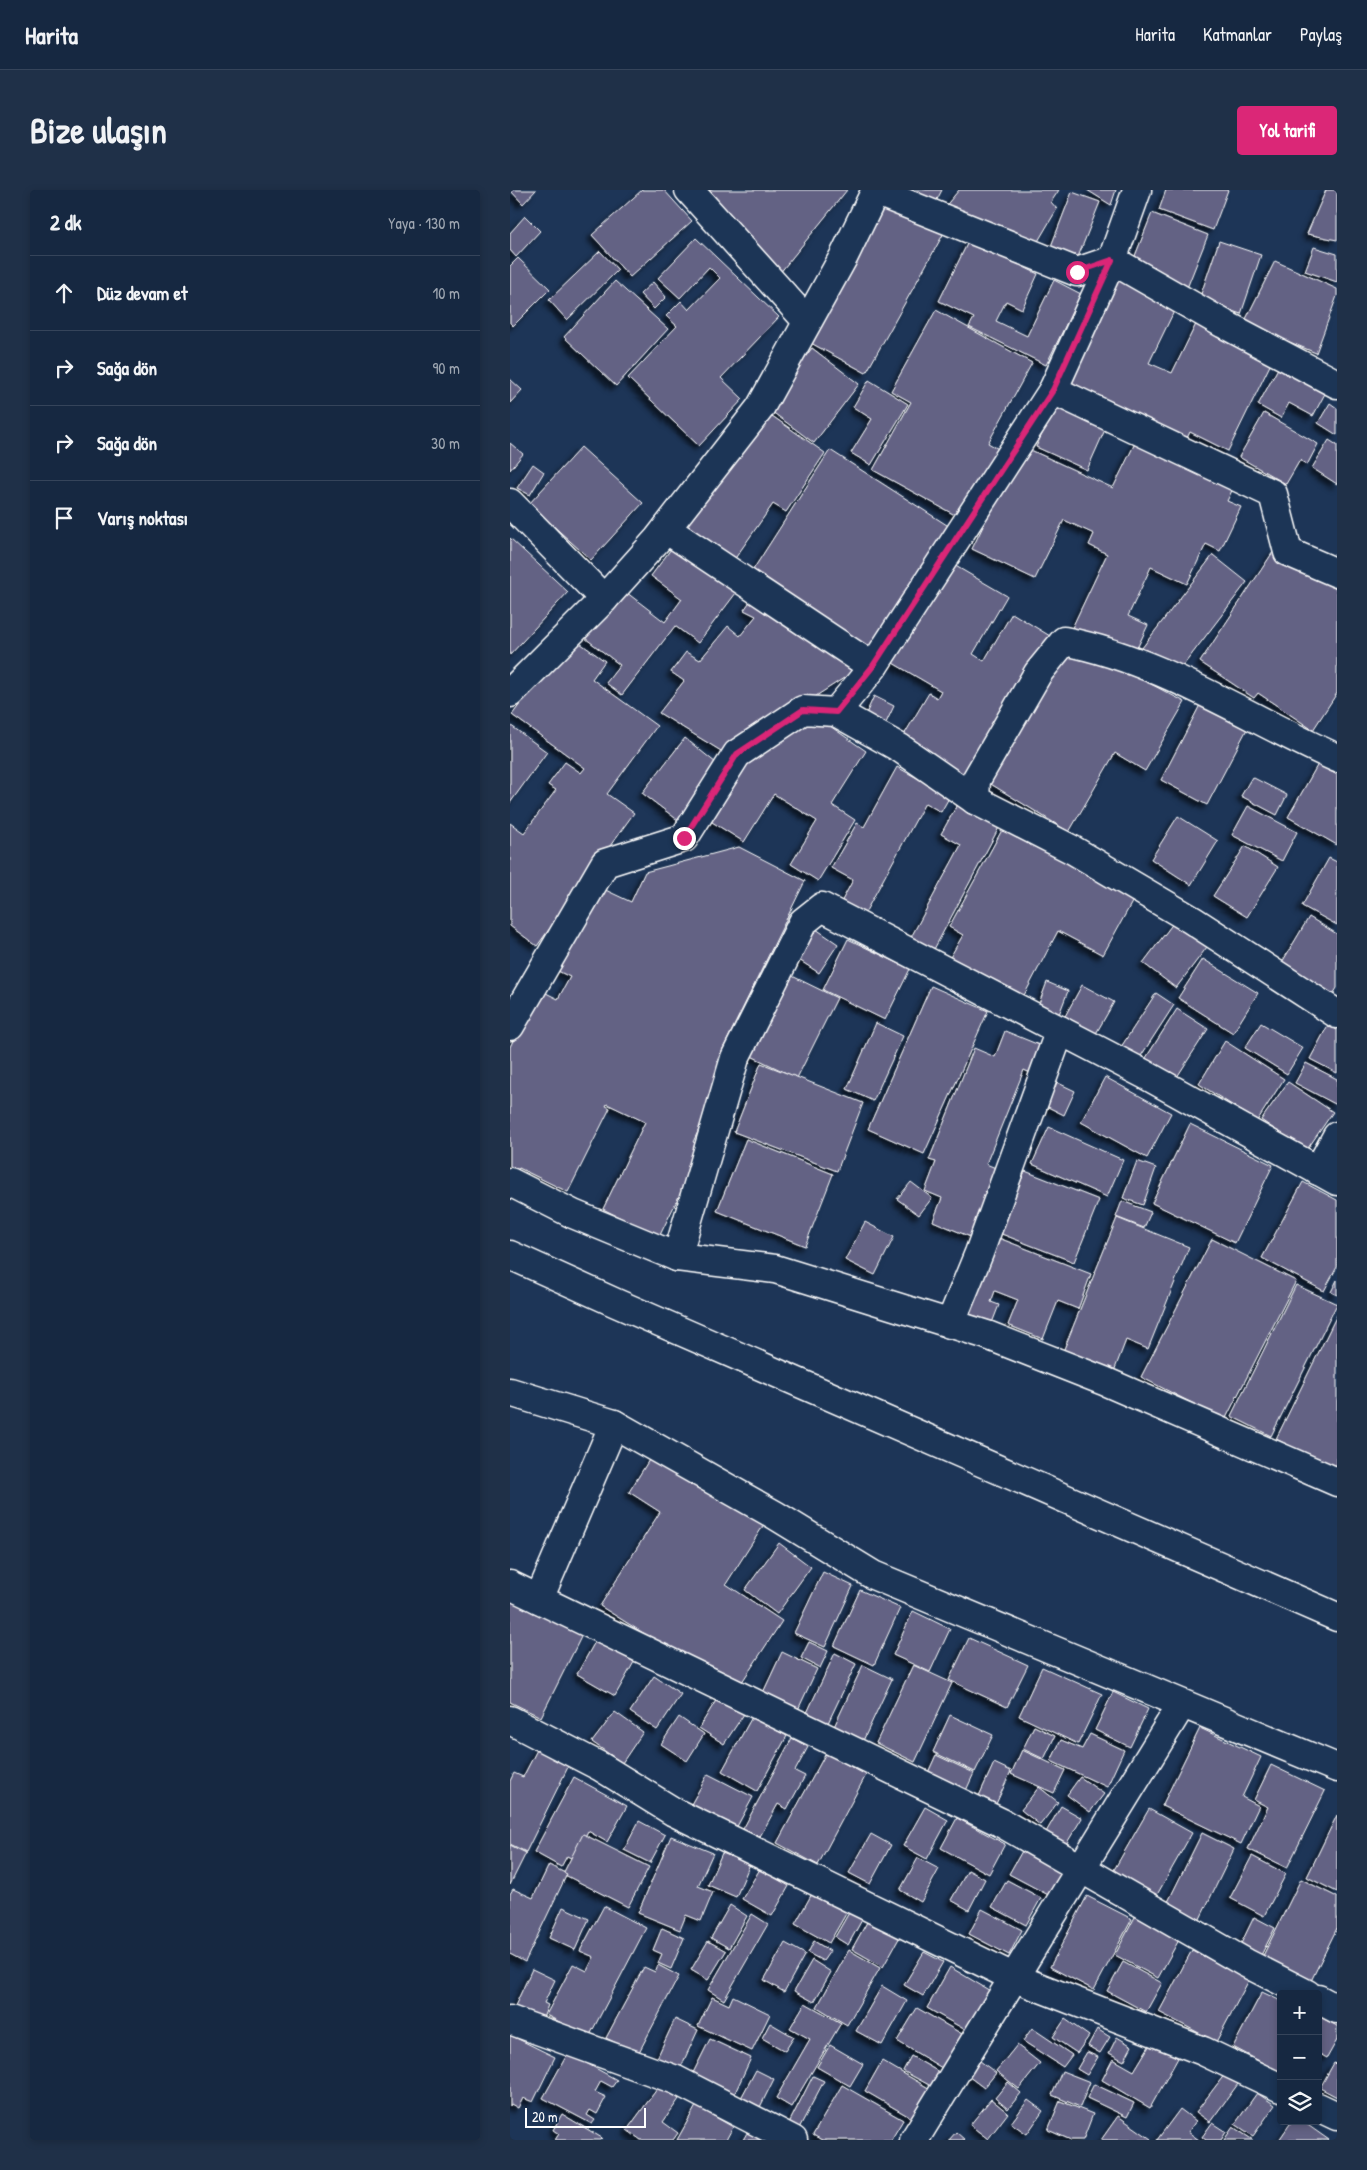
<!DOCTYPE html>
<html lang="tr">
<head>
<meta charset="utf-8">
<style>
	body { margin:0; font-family:"Patrick Hand",sans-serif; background:#1f3048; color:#f1f3f6 }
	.controls { position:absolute; right:15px; bottom:15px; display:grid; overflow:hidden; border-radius:5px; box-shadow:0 2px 8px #0003 }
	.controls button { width:45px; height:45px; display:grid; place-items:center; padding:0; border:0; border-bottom:1px solid #35445a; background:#162841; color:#f1f3f6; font:25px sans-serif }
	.scale { position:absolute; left:15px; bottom:12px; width:121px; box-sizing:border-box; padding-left:5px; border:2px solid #fff; border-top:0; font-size:14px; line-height:18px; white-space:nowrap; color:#fff; -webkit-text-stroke:4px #1d3557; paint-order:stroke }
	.stop { position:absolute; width:15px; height:15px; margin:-11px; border:4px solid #db2777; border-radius:50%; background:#fff }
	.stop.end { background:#db2777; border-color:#fff; box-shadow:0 1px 5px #0008 }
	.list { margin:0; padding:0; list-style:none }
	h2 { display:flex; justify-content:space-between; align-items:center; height:65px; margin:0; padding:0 20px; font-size:21px }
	h2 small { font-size:16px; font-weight:400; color:#9ea6b1 }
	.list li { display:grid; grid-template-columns:32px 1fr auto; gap:15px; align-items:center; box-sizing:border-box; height:75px; padding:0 20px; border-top:1px solid #35445a }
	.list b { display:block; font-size:19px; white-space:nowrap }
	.list em { font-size:16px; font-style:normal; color:#9ea6b1 }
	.icon { flex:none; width:28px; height:28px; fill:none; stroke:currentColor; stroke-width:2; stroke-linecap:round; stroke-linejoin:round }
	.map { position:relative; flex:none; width:827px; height:1950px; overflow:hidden; border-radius:5px }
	header { display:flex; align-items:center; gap:30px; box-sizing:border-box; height:70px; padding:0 25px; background:#162841; border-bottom:1px solid #35445a }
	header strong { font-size:24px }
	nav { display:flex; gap:28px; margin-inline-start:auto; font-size:18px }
	.intro { display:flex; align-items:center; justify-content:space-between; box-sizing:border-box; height:120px; padding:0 30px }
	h1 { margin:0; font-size:35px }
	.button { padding:12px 22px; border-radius:5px; background:#db2777; color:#fff; font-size:18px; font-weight:700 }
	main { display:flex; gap:30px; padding:0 30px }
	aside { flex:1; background:#162841; border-radius:5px; box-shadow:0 2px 8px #0003 }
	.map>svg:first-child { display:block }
	.building { fill:#636284; stroke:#fff; filter:url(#shadow) }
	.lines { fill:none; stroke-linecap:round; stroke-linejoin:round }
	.minor-casing { stroke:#fff; stroke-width:31 }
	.tertiary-casing { stroke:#fff; stroke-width:31 }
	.minor { stroke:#1d3557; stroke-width:28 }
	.tertiary { stroke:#1d3557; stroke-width:28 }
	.route { stroke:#db2777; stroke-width:6 }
</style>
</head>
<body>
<header>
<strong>Harita</strong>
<nav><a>Harita</a><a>Katmanlar</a><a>Paylaş</a></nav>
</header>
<div class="intro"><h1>Bize ulaşın</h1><a class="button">Yol tarifi</a></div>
<main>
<aside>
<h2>2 dk<small>Yaya · 130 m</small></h2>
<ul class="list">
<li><svg class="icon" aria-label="ahead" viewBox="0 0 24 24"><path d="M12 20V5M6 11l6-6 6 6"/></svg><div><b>Düz devam et</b></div><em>10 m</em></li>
<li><svg class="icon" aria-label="right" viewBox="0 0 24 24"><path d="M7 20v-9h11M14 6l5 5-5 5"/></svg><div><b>Sağa dön</b></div><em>90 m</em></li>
<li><svg class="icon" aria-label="right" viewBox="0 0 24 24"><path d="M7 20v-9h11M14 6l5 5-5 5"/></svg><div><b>Sağa dön</b></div><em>30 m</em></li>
<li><svg class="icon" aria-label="arrive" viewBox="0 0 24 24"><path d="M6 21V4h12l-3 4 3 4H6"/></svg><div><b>Varış noktası</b></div></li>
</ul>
</aside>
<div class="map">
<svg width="827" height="1950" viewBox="0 0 827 1950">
	<defs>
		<filter id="shadow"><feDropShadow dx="-4.5" dy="4.5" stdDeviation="2.5" flood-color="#0009"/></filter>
	</defs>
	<rect width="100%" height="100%" fill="#1d3557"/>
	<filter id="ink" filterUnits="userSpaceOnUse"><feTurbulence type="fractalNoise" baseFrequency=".02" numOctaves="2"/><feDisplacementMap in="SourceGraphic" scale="10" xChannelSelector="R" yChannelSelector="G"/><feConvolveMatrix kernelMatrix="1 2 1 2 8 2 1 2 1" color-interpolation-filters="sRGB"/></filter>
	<g filter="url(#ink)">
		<g class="building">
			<polygon points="0,0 26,0 13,14"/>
			<polygon points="132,0 154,0 182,31 120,87 82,45"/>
			<polygon points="190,0 337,0 265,89"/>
			<polygon points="392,0 432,0 421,21"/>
			<polygon points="449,0 549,0 541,12 547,19 524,58 434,18"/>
			<polygon points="577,0 606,0 601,15"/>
			<polygon points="656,0 718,0 703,40 649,20"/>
			<polygon points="816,0 827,0 827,50 797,44"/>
			<polygon points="562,2 590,12 566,72 538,64"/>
			<polygon points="378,10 435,41 356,183 299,152"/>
			<polygon points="642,23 698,45 677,98 621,76"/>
			<polygon points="15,26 30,41 6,67 0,60 0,43"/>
			<polygon points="186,48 269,127 211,188 233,209 189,256 118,188 167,136 156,126 171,111 179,120 210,88 199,77 170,108 148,88"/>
			<polygon points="459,50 528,84 512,119 496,111 486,131 517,146 544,90 571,104 536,175 459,137 464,128 429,111"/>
			<polygon points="709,51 751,65 731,124 689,110"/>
			<polygon points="804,57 827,64 827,92 795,81"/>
			<polygon points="90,61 108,80 57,130 39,110"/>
			<polygon points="8,68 40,99 3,136 0,133 0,76"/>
			<polygon points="765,71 827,99 827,106 806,163 734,133"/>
			<polygon points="608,82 669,111 639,173 662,183 688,130 764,167 718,261 680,242 672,258 551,200"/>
			<polygon points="105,91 158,139 106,196 54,147"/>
			<polygon points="143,92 156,107 144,119 130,104"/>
			<polygon points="426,120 522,173 478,253 492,261 454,330 363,280 401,212 381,201"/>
			<polygon points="302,158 349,194 304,253 257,218"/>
			<polygon points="772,171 819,196 803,226 779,213 771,228 748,215"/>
			<polygon points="0,189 12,200 0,213"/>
			<polygon points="359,190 398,214 361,275 341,263 362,229 343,217"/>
			<polygon points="548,210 598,233 577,280 526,257"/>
			<polygon points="820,213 827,218 827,245 808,233"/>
			<polygon points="255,221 315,263 276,322 263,314 219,377 170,343"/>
			<polygon points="754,223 808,254 797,275 790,270 776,294 729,267"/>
			<polygon points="630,243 727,290 717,311 731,317 710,361 696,354 677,394 641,377 618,426 638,435 622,469 561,440 597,364 579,355 584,344 554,330 525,389 462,359 512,256 603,298"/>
			<polygon points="819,250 827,255 827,294 802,278"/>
			<polygon points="0,253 13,264 0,280"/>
			<polygon points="71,257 133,313 81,370 19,314"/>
			<polygon points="320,260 440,337 362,460 241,383"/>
			<polygon points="23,274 34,282 20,305 7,298"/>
			<polygon points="0,348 58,402 0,465"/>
			<polygon points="167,351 229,399 188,453 165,436 112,505 96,493 110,475 75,448 112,399 155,432 172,409 141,386"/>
			<polygon points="765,359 827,400 827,503 803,540 748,503 744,508 690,472"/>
			<polygon points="703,365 737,392 666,485 632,458"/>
			<polygon points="437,371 497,406 463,464 474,471 502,423 545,449 463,589 391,550 419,503 427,508 431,501 376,469"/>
			<polygon points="244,406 351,477 216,564 149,523 174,491 161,482 176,462 190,470 218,436 230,446 246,426 234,420"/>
			<polygon points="60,446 95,471 82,489 147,536 97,604 124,623 27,756 0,736 0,633 14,643 46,600 38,595 55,572 71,583 75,578 2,525"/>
			<polygon points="565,454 675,512 635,581 605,563 559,642 471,588"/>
			<polygon points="364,506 384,516 375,535 355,526"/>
			<polygon points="690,515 737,539 697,615 651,590"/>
			<polygon points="304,525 356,561 322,615 345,630 308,691 281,674 307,631 264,604 234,652 194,627 239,570"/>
			<polygon points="0,535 37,562 0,613"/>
			<polygon points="175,548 211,577 169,631 132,603"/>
			<polygon points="808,574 827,585 827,655 778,627"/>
			<polygon points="387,577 440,606 431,622 415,613 350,732 327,720 343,690 321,678 347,633 354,637"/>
			<polygon points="742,587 777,605 767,625 731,606"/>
			<polygon points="451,608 493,630 422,763 399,751 451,655 431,644"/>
			<polygon points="738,616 787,642 772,671 722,645"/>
			<polygon points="668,626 708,651 681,695 641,669"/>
			<polygon points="497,631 627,703 593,765 548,741 511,811 438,771 453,745 439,737"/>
			<polygon points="735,656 768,677 737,727 703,706"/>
			<polygon points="229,657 295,691 207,871 219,877 183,952 193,957 149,1047 93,1019 135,932 97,914 96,916 100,918 58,1002 9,978 8,980 0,976 0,857 28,799 48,809 60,787 46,780 87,696 121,712 135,682"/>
			<polygon points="819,668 827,672 827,735 792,716"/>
			<polygon points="799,727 827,744 827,798 822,806 771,774"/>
			<polygon points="664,732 697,757 666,798 633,773"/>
			<polygon points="306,739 328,754 309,783 286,768"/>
			<polygon points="338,749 400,779 375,830 313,800"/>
			<polygon points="693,769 748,803 723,843 668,808"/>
			<polygon points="276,783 327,808 287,888 237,864"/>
			<polygon points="537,792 558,801 548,827 527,819"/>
			<polygon points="572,795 604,812 584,847 553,830"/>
			<polygon points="421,796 478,821 414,964 358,939"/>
			<polygon points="646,803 664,815 629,869 611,857"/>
			<polygon points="667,819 698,839 665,890 634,871"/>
			<polygon points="366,833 393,846 363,911 337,899"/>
			<polygon points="751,833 793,858 777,884 735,858"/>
			<polygon points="818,835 827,840 827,883 800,869"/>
			<polygon points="495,841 539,859 529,887 514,880 476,974 498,983 470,1051 423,1031 432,1008 415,1001 426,972 419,970 464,858 485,867"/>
			<polygon points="715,851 774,889 747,931 689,894"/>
			<polygon points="251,873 353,913 327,981 224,942"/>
			<polygon points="796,873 827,889 827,915 785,893"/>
			<polygon points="595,887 661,923 637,968 571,932"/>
			<polygon points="542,890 565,901 554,925 530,913"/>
			<polygon points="778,892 823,922 796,961 751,930"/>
			<polygon points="680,934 763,975 725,1053 642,1013"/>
			<polygon points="539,937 613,970 597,1007 522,974"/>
			<polygon points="236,949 323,984 295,1056 207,1021"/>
			<polygon points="627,971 646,978 633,1015 613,1008"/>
			<polygon points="515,981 589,1010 564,1072 489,1043"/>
			<polygon points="401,992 422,1008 409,1025 387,1009"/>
			<polygon points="793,992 827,1010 827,1077 814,1101 752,1068"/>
			<polygon points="612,1011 641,1022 634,1038 606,1027"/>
			<polygon points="607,1028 679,1057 638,1159 616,1150 603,1184 552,1164"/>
			<polygon points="355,1032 384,1047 365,1085 335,1070"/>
			<polygon points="481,1045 581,1084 568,1119 548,1111 533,1149 498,1135 508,1110 485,1101 481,1112 489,1115 482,1133 452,1121"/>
			<polygon points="702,1049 786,1091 715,1230 631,1187"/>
			<polygon points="827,1090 827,1105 821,1102"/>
			<polygon points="786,1095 827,1114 761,1246 721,1226"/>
			<polygon points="827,1125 827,1279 766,1249"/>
			<polygon points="144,1262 255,1333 216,1394 272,1431 226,1501 90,1416 150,1322 119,1302"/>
			<polygon points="269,1353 301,1377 267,1424 235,1400"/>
			<polygon points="313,1382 343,1396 315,1457 284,1443"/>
			<polygon points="350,1400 390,1418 364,1475 324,1456"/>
			<polygon points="0,1409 72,1445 31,1527 0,1512"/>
			<polygon points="403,1421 440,1439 420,1482 383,1465"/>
			<polygon points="459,1448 518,1475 497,1517 439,1490"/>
			<polygon points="86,1450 124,1472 105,1506 67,1484"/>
			<polygon points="299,1452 318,1461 310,1478 291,1468"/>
			<polygon points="272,1462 307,1479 286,1524 251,1507"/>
			<polygon points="325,1463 346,1474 317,1535 296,1525"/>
			<polygon points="353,1475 382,1489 351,1555 322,1541"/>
			<polygon points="403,1475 442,1493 405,1572 366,1553"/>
			<polygon points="532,1477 592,1504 568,1554 509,1526"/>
			<polygon points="144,1486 171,1504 147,1540 120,1522"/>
			<polygon points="603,1502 638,1519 620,1557 585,1540"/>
			<polygon points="210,1504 236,1521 214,1554 189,1538"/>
			<polygon points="105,1522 133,1542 112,1573 82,1552"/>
			<polygon points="440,1525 483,1545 465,1582 423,1562"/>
			<polygon points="169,1527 194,1544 177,1571 151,1554"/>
			<polygon points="242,1527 277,1546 247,1601 212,1581"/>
			<polygon points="524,1536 545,1546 534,1569 513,1559"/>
			<polygon points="690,1538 751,1567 732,1607 749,1616 731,1654 652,1616"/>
			<polygon points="580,1544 614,1560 597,1597 541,1571 551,1550 572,1559"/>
			<polygon points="282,1548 298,1557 285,1581 295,1586 277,1619 268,1614 248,1650 232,1641"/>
			<polygon points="29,1556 61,1571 16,1662 0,1654 0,1591 4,1583 13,1587"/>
			<polygon points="512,1560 555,1580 544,1603 501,1584"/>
			<polygon points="316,1563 356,1585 308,1675 267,1653"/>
			<polygon points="426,1565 464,1583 454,1605 416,1587"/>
			<polygon points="484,1573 501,1581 486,1614 469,1606"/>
			<polygon points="761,1575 815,1601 777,1678 738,1659 758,1617 744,1610"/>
			<polygon points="198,1584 243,1607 224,1642 179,1618"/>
			<polygon points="64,1587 117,1616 97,1652 78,1641 63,1669 57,1666 51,1677 24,1662"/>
			<polygon points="570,1587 594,1604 580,1622 557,1605"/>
			<polygon points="529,1597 548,1612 530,1635 511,1620"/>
			<polygon points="551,1616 572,1628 555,1656 535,1644"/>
			<polygon points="415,1617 438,1630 417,1669 393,1656"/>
			<polygon points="639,1619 682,1643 644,1710 601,1685"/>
			<polygon points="827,1625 827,1702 797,1687"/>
			<polygon points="447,1628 495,1654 479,1684 431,1658"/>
			<polygon points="129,1631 155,1645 140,1673 114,1660"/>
			<polygon points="692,1643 724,1659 687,1735 654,1720"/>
			<polygon points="73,1644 139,1677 118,1717 53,1684"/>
			<polygon points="361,1644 381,1655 360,1694 339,1683"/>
			<polygon points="161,1646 203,1663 188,1696 203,1702 191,1731 176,1725 170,1740 128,1723"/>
			<polygon points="0,1655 16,1663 0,1695"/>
			<polygon points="512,1661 557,1684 544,1708 499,1684"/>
			<polygon points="212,1663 240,1674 226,1707 198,1695"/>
			<polygon points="742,1666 776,1684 754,1726 720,1708"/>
			<polygon points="408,1668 429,1679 411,1712 390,1700"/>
			<polygon points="39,1675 57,1684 15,1772 0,1764 0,1704 3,1699 23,1708"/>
			<polygon points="250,1679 279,1696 262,1726 232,1709"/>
			<polygon points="458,1680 475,1689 459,1720 441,1710"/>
			<polygon points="791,1689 827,1707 827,1738 797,1799 748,1776"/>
			<polygon points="497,1690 531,1708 516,1735 482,1717"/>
			<polygon points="303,1702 337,1722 319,1753 285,1734"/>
			<polygon points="577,1706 622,1729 584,1800 540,1777"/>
			<polygon points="220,1715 237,1726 219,1758 201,1748"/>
			<polygon points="94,1716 136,1738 79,1847 36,1825 63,1774 77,1781 84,1767 70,1761"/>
			<polygon points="53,1717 79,1729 65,1760 39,1748"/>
			<polygon points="472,1719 512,1740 499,1765 459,1744"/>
			<polygon points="340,1721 353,1728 338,1755 325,1747"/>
			<polygon points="242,1724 258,1734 214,1810 198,1800"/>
			<polygon points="361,1725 392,1743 373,1777 342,1759"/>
			<polygon points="626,1725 670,1748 648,1788 605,1765"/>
			<polygon points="744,1727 765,1738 747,1773 726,1764"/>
			<polygon points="152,1738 174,1748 161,1779 148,1773 152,1764 143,1760"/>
			<polygon points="198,1751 216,1761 198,1790 181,1780"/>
			<polygon points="304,1751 320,1761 313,1771 298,1763"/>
			<polygon points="275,1753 295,1764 274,1802 254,1790"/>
			<polygon points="339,1760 370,1778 337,1835 307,1817"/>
			<polygon points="682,1760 739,1790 706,1852 649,1822"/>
			<polygon points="414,1762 433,1772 413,1806 394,1795"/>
			<polygon points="302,1770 321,1782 304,1812 284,1801"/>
			<polygon points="613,1772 652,1793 636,1822 597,1801"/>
			<polygon points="148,1775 169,1786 128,1864 96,1848 134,1777 145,1782"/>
			<polygon points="440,1777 482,1802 459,1842 417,1818"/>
			<polygon points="22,1779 45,1790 34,1813 38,1815 33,1828 5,1816"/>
			<polygon points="372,1796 397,1811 372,1855 346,1841"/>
			<polygon points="752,1802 771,1811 770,1882 723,1857"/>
			<polygon points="223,1806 260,1824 242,1861 188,1836 202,1807 219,1815"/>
			<polygon points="295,1813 331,1833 281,1917 266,1908 300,1849 280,1838"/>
			<polygon points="407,1818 452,1844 432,1878 387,1851"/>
			<polygon points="808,1826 827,1836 827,1850 817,1868 808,1863"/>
			<polygon points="165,1829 188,1840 170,1879 147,1868"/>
			<polygon points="555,1829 579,1846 567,1863 543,1847"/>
			<polygon points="260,1833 284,1847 275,1861 252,1848"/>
			<polygon points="522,1838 562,1865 553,1877 513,1851"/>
			<polygon points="587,1839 600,1847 590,1863 578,1856"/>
			<polygon points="0,1845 45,1867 23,1912 13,1908 8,1918 1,1914 0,1916"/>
			<polygon points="607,1847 622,1856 614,1871 599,1863"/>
			<polygon points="200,1849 241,1868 224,1905 182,1885"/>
			<polygon points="641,1853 668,1868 640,1918 592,1890 603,1869 624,1881"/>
			<polygon points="320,1855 353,1874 340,1896 307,1877"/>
			<polygon points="507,1855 530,1873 509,1899 486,1881"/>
			<polygon points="577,1862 588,1867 577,1885 567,1879"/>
			<polygon points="58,1863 107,1890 102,1897 91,1891 85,1902 96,1907 87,1924 80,1920 77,1925 85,1930 82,1934 33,1908"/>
			<polygon points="401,1866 429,1882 421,1896 393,1881"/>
			<polygon points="372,1871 427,1903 410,1933 355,1901"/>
			<polygon points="470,1871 486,1883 474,1898 458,1886"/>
			<polygon points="824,1873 827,1874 827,1907 810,1898"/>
			<polygon points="246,1880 264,1889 250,1917 231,1908"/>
			<polygon points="552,1881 580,1892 570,1917 542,1905"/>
			<polygon points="715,1884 728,1894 700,1932 686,1922"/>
			<polygon points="303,1886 314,1891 287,1942 277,1937"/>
			<polygon points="498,1892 511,1903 498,1919 485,1908"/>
			<polygon points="584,1894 624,1913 617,1927 577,1908"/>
			<polygon points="150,1895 169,1909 153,1932 168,1943 163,1950 131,1950 117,1940"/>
			<polygon points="332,1895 393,1930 381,1950 312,1950 303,1945"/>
			<polygon points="747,1903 765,1915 743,1946 725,1934"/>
			<polygon points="481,1909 498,1923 478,1949 460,1935"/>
			<polygon points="518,1910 533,1921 517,1944 501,1933"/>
			<polygon points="550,1911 583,1924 573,1950 561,1950 538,1940"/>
			<polygon points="186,1916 223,1937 216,1950 167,1950"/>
			<polygon points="670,1919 686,1931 678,1942 689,1950 647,1950"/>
			<polygon points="52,1924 92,1948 90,1950 45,1950 49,1944 43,1940"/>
			<polygon points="608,1926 641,1949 640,1950 591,1950"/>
			<polygon points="782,1931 792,1931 819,1950 769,1950"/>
			<polygon points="702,1933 716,1942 711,1950 696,1950 692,1947"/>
			<polygon points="723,1937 743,1950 714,1950"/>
			<polygon points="238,1941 253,1950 233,1950"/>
			<polygon points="446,1942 455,1950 439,1950"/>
		</g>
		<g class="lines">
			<defs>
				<g id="minor">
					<polyline points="179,0 297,131"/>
					<polyline points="365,1 567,82 602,70 714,134 827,194"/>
					<polyline points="543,200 763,304 778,362 827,383"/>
					<polyline points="0,313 94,409"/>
					<polyline points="156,339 363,477"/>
					<polyline points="0,503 94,409 148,349 250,218 334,66 366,0"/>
					<polyline points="326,522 363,477 543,200 602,70 627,0"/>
					<path d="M465,610L466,590L528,483L554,451C652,470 737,528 827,568"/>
					<polyline points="0,836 95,673 174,648 227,564 293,520 326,522 390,558 465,610 563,660 682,730 827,824"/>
					<polyline points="808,981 827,946"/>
					<polyline points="0,992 63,1024 167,1067 265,1079 477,1145 594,1191 827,1292"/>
					<polyline points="167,1067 225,868 293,732 312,717 634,884 827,991"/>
					<polyline points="440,1134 469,1063 550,840"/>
					<polyline points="0,1202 104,1234 265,1325 363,1385 827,1578"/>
					<polyline points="0,1395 490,1632 736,1773 797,1804"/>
					<polyline points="29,1409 104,1234"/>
					<polyline points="0,1530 91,1577 164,1622 505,1788 693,1861 771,1898"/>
					<polyline points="808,1809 827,1819"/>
					<polyline points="0,1830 166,1890 283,1950"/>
					<polyline points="808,1917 827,1926"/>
					<polyline points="404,1950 672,1514"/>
				</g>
				<polyline id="tertiary" points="0,1065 106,1113 827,1427"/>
			</defs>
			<use href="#minor" class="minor-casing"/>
			<use href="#tertiary" class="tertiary-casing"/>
			<use href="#minor" class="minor"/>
			<use href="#tertiary" class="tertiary"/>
		</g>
	</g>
	<g class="lines" filter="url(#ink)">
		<polyline class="route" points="174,648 227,564 293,520 326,522 363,476 543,200 602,70 567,82"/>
	</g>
</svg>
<div class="controls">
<button>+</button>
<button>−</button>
<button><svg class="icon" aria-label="layers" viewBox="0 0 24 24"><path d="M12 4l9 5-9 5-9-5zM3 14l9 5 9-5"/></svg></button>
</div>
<div class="scale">20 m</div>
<div class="stop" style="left:567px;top:82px"></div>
<div class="stop end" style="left:174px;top:648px"></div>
</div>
</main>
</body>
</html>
